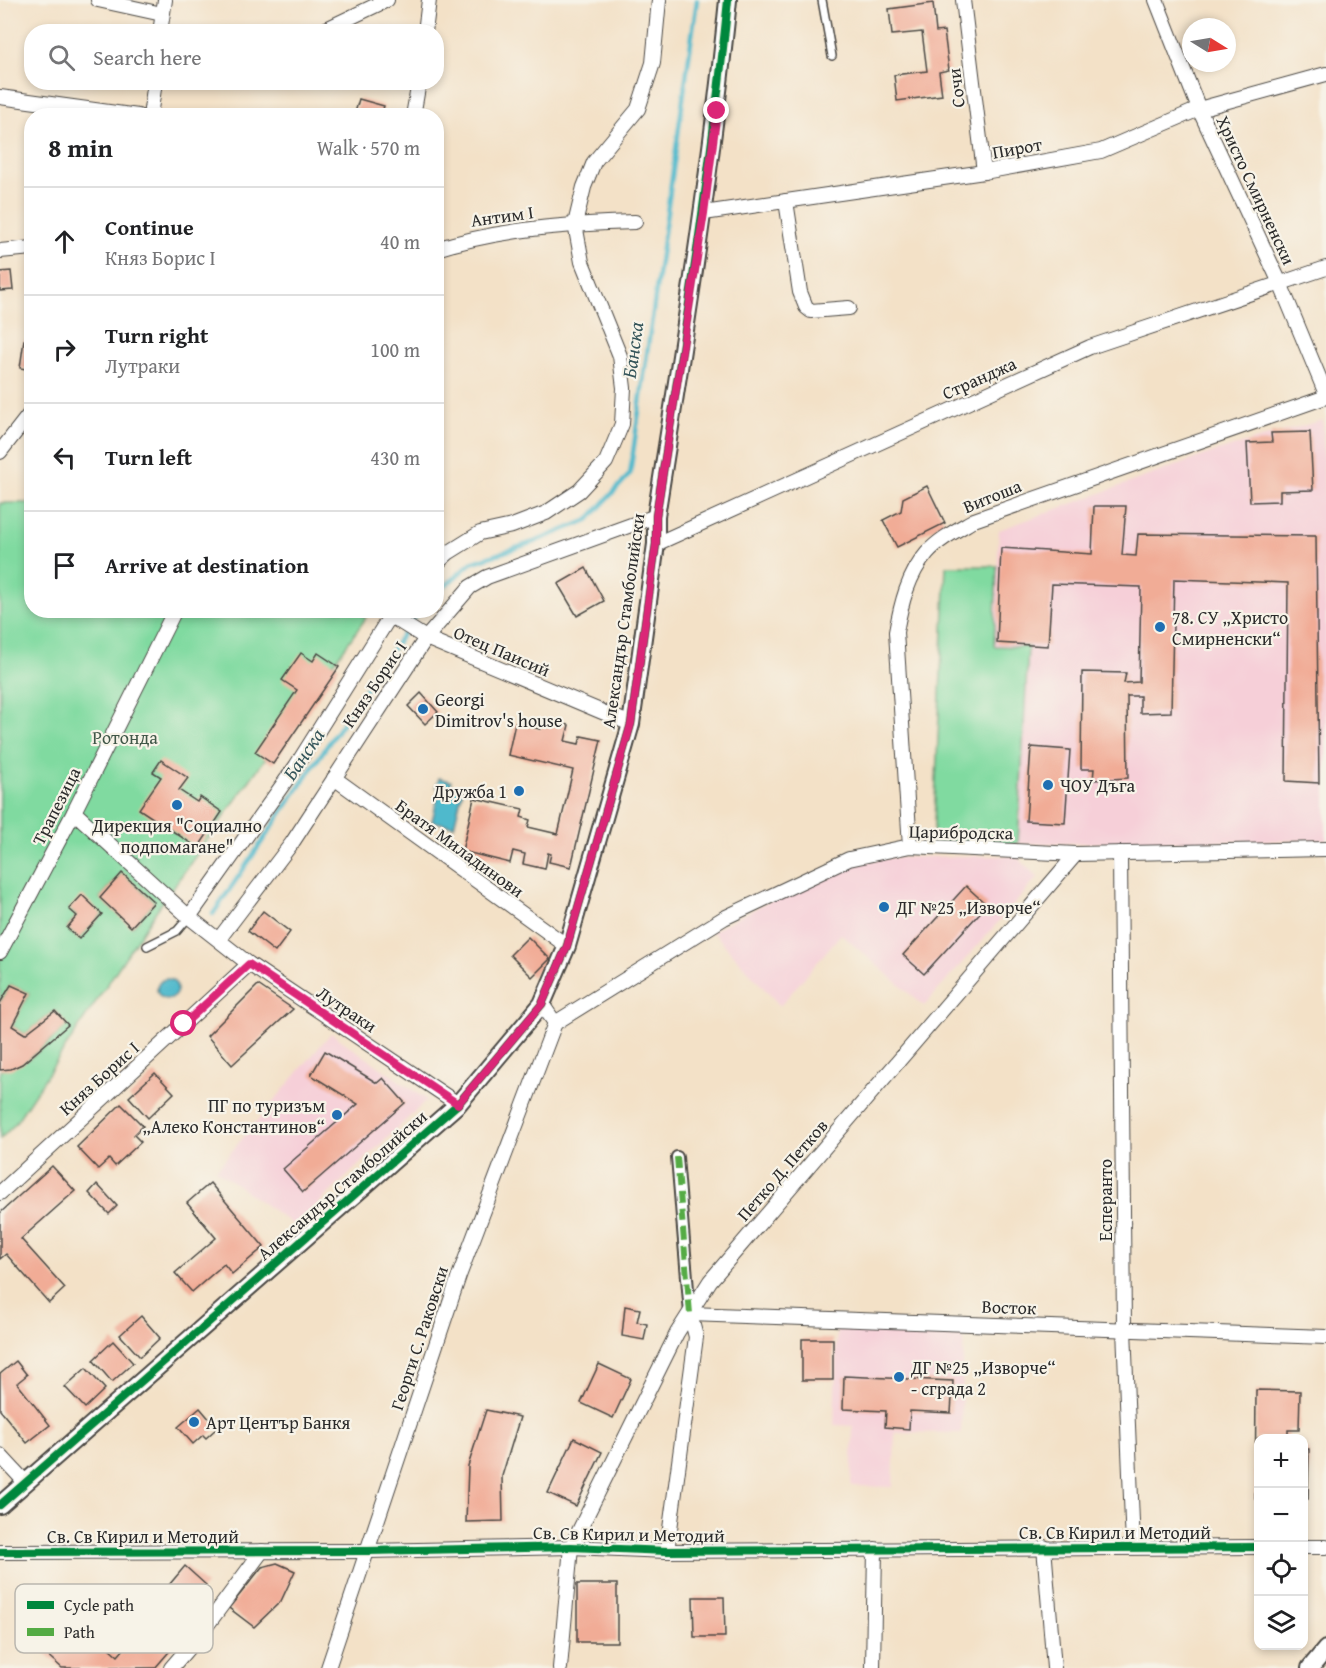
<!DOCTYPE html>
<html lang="en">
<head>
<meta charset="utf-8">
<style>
	body { margin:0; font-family:"Gentium Book Plus",serif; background:#f2f2f2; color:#202124 }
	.controls { position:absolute; right:18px; bottom:18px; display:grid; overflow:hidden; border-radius:12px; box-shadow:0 3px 9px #0003 }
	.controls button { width:54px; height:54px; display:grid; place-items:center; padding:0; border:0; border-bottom:2px solid #e0e0e0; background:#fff; color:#202124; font:30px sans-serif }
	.compass { position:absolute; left:1182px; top:18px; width:54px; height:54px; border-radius:50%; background:#fff; box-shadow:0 3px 9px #0003; rotate:101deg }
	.stop { position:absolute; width:18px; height:18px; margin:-14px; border:4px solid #db2777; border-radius:50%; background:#fff }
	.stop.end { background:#db2777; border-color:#fff; box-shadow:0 2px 6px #0008 }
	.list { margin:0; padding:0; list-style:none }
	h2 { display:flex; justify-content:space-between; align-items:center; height:78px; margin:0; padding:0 24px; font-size:26px }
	h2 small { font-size:20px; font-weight:400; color:#757577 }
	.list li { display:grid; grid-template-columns:39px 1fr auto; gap:18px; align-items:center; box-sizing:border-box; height:108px; padding:0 24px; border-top:2px solid #e0e0e0 }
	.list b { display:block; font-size:22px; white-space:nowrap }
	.list p { margin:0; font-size:20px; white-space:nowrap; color:#757577 }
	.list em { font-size:20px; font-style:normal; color:#757577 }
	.icon { flex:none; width:33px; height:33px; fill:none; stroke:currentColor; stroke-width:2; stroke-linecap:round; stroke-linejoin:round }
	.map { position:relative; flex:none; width:1326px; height:1668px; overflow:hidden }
	.search { position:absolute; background:#fff; box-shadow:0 3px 9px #0003; left:24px; top:24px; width:420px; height:66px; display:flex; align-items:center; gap:15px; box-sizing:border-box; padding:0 21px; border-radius:24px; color:#757577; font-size:22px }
	.panel { position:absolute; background:#fff; box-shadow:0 3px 9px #0003; left:24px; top:108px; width:420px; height:510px; border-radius:24px }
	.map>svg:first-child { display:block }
	.built { fill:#f6cfd8 }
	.green { fill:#80daa0; stroke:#568266; stroke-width:1.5; fill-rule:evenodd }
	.water { fill:#4fb9cc; stroke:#3d727c; stroke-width:1.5 }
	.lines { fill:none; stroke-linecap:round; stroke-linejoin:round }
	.stream { stroke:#4fb9cc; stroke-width:4.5 }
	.building { fill:#f1ac96 }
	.service-casing { stroke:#494642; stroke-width:10 }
	.pedestrian-casing { stroke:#494642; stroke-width:14 }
	.minor-casing { stroke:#494642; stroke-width:16 }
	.tertiary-casing { stroke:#494642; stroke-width:20 }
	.service { stroke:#fff; stroke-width:7 }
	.pedestrian { stroke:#fff; stroke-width:10 }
	.minor { stroke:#fff; stroke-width:14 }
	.tertiary { stroke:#fff; stroke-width:16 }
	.quiet { stroke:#54ab44; stroke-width:6; stroke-dasharray:12 6; stroke-linecap:butt }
	.cycleway-casing { stroke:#f7f3e8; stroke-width:11 }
	.cycleway { stroke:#00873e; stroke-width:8 }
	.route { stroke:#db2777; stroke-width:8 }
	.poi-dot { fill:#1f6fb2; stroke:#f7f3e8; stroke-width:2 }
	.labels { text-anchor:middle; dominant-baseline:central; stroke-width:4.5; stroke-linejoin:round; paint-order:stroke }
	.street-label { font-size:18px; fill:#2b2b2b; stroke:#f7f3e8 }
	.poi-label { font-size:18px; fill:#2b2b2b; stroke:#f7f3e8; text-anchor:start }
	.park-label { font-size:18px; fill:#405748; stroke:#f7f3e8 }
	.water-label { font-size:20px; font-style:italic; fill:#36565b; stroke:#f7f3e8 }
	.key { fill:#f7f3e8; stroke:#bab7af; stroke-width:1.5 }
	.key-label { font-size:16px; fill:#2b2b2b }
</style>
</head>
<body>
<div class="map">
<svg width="1326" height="1668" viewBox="0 0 1326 1668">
	<rect width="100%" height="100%" fill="#f7f3e8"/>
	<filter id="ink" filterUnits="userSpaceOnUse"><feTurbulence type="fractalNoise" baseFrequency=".0167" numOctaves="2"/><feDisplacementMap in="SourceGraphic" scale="12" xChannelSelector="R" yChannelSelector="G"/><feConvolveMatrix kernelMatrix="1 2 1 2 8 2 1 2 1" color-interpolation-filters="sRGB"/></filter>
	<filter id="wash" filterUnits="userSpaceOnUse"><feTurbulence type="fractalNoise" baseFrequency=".008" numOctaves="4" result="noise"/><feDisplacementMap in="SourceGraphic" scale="24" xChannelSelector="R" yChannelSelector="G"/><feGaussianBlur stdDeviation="1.35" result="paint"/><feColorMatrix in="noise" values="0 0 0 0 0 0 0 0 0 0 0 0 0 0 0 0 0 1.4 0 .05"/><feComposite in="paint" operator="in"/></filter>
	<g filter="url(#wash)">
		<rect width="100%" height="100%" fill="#f3e1c7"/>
		<g class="built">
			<polygon points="1323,420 1326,608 1326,840 1018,844 1028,647 994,646 999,530 1214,452"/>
			<polygon points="964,856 1016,856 1038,877 924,1006 841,934 780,1006 712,931 839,865 889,858"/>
			<polygon points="331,1033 427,1100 295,1226 216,1170"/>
			<polygon points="837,1323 964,1328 961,1433 895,1432 893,1487 851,1486 853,1426 834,1425"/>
		</g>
		<g class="green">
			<path d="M0,503H31L32,610H356L366,618L154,914L14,1125L0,1139V1070C26,1068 48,1042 67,1025L55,1011L25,1034L12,1026L29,993L11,985L0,1003ZM122,873L154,902L132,927L100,898ZM69,909L102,914L79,939L67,928L77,916Z"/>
			<polygon points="946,566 997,566 994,646 1028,647 1018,844 933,844"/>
		</g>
		<g class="water">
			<polygon points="439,778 451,781 451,786 463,789 454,826 432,821 440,788 436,787"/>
			<circle cx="167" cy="989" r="10"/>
		</g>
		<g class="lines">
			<g class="stream">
				<polyline points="436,594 471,563 534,542 588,520 630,474 697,0"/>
				<polyline points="213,914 419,610"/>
			</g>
		</g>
		<g id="blocks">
			<g class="building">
				<polygon points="933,3 936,32 944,31 949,70 939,72 942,95 897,101 894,75 927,71 922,32 892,35 889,9"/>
				<polygon points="359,99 384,106 381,116 354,116"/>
				<polygon points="11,271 13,290 0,291 0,272"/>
				<polygon points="24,340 32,341 32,370 20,368"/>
				<polygon points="1310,432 1313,490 1280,491 1280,501 1250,502 1247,443 1272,442 1271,433"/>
				<polygon points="927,486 945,523 897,547 883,520 901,511 903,498"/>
				<polygon points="1094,506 1126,506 1122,555 1136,556 1138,534 1316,536 1319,783 1286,781 1288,583 1174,579 1171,712 1140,713 1140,696 1127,696 1128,778 1093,780 1094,769 1081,769 1082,672 1126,673 1124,683 1139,682 1141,587 1052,584 1048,646 997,643 1001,548 1092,554"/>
				<polygon points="586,568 604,601 577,616 558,584"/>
				<polygon points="301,653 313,661 318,653 339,667 273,764 255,752 297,690 282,680"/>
				<polygon points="421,693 438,712 425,724 408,706"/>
				<polygon points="542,719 569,725 565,741 579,744 581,736 601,740 571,867 549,862 551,854 548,853 545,869 523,864 525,854 513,851 510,863 462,851 474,798 523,809 521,817 530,820 528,827 558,834 573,770 508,755 515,723 540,729"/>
				<polygon points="1031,747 1070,750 1065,823 1026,821"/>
				<polygon points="161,760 188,778 179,790 197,802 200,797 222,812 198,848 139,809 161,777 153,772"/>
				<polygon points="122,873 154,902 131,927 100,898"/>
				<polygon points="966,886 987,905 924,974 903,955"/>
				<polygon points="82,895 102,914 79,939 67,928 77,916 69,909"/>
				<polygon points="263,911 290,932 275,952 248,931"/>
				<polygon points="528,937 550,959 532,977 510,955"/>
				<polygon points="11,985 29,993 12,1026 25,1034 55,1011 68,1025 22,1064 11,1069 0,1070 0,1003"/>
				<polygon points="258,985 293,1009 232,1065 207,1036"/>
				<polygon points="325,1051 377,1083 383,1078 405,1103 303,1192 283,1169 358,1104 311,1075"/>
				<polygon points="155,1073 174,1093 148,1118 129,1097"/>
				<polygon points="121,1104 143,1126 134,1135 141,1142 115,1166 109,1159 98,1169 77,1147"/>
				<polygon points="52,1166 75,1191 21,1239 65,1288 49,1303 6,1254 0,1259 0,1213"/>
				<polygon points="210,1183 264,1247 232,1274 224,1264 192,1292 175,1273 216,1238 187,1203"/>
				<polygon points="97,1184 117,1206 109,1214 89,1193"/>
				<polygon points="625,1306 640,1309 637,1322 647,1324 644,1340 622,1336"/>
				<polygon points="141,1316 160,1338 140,1357 120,1335"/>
				<rect x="802" y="1339" width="31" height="41"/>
				<polygon points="113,1341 133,1363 112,1382 93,1360"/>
				<polygon points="16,1361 27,1375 17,1383 50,1425 27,1443 0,1410 0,1374"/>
				<polygon points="599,1364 631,1379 613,1418 581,1403"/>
				<polygon points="86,1368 105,1389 85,1408 65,1387"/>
				<polygon points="844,1376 953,1381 951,1413 910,1411 909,1429 885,1427 886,1411 843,1409"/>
				<polygon points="1256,1390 1300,1391 1299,1430 1288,1430 1288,1438 1258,1438 1258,1499 1255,1499"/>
				<polygon points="200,1408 217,1428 206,1438 203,1435 193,1444 178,1427"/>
				<polygon points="486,1410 520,1417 502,1476 503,1521 466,1522 468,1466"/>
				<polygon points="574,1438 602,1452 576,1506 548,1493"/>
				<polygon points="1304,1449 1309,1449 1308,1499 1304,1499"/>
				<polygon points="277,1563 295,1571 281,1601 254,1627 229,1608 262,1567"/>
				<polygon points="185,1566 206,1585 188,1605 200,1616 155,1668 62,1668 45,1653 75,1618 118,1656 170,1596 164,1591"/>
				<rect x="577" y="1584" width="40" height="58"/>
				<polygon points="693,1597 724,1597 725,1637 694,1637"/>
			</g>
		</g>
	</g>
	<g filter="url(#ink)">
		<use href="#blocks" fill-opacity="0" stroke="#494642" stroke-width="1.5"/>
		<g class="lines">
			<defs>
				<g id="service">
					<polyline points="822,0 832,56"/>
					<polyline points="147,946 177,931 189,917"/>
				</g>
				<polyline id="pedestrian" points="677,1157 690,1314"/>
				<g id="minor">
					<polyline points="98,0 162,14"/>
					<polyline points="963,0 984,172"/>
					<polyline points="1156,0 1199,109 1280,283 1326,394"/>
					<polyline points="160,32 165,0"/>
					<polyline points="320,32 387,0"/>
					<polyline points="425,32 429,0"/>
					<polyline points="0,97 138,116"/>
					<polyline points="150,116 155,82"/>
					<polyline points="413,116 419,82"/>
					<polyline points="786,201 800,292 806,307 811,311 849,308"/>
					<polyline points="704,213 984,172 1101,151 1199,109 1326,74"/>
					<path d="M436,249C500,229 568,224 635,222"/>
					<polyline points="0,251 32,248"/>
					<polyline points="0,452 32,411"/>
					<polyline points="656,544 1090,347 1326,268"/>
					<polyline points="436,564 448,553 480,533 512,526 546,513 579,491 606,462 622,424 624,388 620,356 582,262 575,224 584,187 594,162 638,109 653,63 659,0"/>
					<polyline points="381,610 426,638 631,724"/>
					<polyline points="334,778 567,946"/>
					<polyline points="74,812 189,917 249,964 458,1104"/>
					<path d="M910,846L896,632C901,604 908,575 927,553C939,539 959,529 974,520L1326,397"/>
					<polyline points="1120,853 1124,1329 1133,1546"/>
					<polyline points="189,917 296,766 394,610"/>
					<polyline points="219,939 292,843 426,638 470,587 487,577 656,516"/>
					<polyline points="0,952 74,812 175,610"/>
					<polyline points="542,1004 555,1023 724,918 849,859 910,846 1076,854 1326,849"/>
					<polyline points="0,1193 249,964"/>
					<polyline points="690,1314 1326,1337"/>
					<polyline points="0,1455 26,1483"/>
					<polyline points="1044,1547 1054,1668"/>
					<polyline points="1304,1547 1326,1547"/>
					<polyline points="667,1551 696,1337 690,1314"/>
					<polyline points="0,1552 368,1551 571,1547 667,1551 1258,1547"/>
					<polyline points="171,1668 202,1632 262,1551"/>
					<polyline points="328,1668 459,1276 555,1023"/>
					<polyline points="560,1668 571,1547 677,1333 710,1281 1076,854"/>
					<polyline points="873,1668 875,1549"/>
				</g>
				<g id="tertiary">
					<path d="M0,1505L458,1104L542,1004L567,946L631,724L656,544V516C683,344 711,173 728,0"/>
					<polyline points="1310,1668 1326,1649"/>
				</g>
			</defs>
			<use href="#service" class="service-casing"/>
			<use href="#pedestrian" class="pedestrian-casing"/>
			<use href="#minor" class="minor-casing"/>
			<use href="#tertiary" class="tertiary-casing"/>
			<use href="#service" class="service"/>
			<use href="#pedestrian" class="pedestrian"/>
			<use href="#minor" class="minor"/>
			<use href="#tertiary" class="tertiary"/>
			<polyline class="quiet" points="677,1157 690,1314"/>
			<defs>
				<g id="cycleway">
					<path d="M0,1505L458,1104L542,1004L567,946L631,724L656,544V516C683,344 711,173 728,0"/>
					<polyline points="0,1552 368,1551 571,1547 667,1551 1258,1547"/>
				</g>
			</defs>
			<use href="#cycleway" class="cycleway-casing"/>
			<use href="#cycleway" class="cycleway"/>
		</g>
	</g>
	<g class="lines" filter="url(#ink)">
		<polyline class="route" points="184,1024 249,964 458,1104 542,1004 567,946 631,724 656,544 656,516 704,213 717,111"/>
	</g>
	<g class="poi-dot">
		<circle cx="1160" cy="627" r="6"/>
		<circle cx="423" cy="709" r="6"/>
		<circle cx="1048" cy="785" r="6"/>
		<circle cx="519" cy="791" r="6"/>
		<circle cx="177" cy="805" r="6"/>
		<circle cx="884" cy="907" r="6"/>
		<circle cx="337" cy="1115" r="6"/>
		<circle cx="899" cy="1377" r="6"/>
		<circle cx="194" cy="1422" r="6"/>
	</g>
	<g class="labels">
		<g class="street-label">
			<text transform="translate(956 88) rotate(-97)">Сочи</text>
			<text transform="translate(1017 148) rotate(-10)">Пирот</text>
			<text transform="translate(1256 190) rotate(65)">Христо Смирненски</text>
			<text transform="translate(502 216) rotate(-8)">Антим I</text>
			<text transform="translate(979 378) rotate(-24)">Странджа</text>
			<text transform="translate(992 496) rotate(-22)">Витоша</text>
			<text transform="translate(623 621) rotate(-82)">Александър Стамболийски</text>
			<text transform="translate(502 651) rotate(23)">Отец Паисий</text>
			<text transform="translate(374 684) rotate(-56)">Княз Борис I</text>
			<text transform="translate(56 806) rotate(-63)">Трапезица</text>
			<text transform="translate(961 832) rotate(1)">Царибродска</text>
			<text transform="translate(460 848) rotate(36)">Братя Миладинови</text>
			<text transform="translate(347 1009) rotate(34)">Лутраки</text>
			<text transform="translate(99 1078) rotate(-42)">Княз Борис I</text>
			<text transform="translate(782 1170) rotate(-49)">Петко Д. Петков</text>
			<text transform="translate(342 1185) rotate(-41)">Александър Стамболийски</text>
			<text transform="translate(1105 1200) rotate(-90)">Есперанто</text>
			<text transform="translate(1009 1307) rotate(2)">Восток</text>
			<text transform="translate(419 1338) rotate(-72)">Георги С. Раковски</text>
			<text x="1115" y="1532">Св. Св Кирил и Методий</text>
			<text transform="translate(629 1534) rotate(1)">Св. Св Кирил и Методий</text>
			<text x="143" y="1536">Св. Св Кирил и Методий</text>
		</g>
		<g class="poi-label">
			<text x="1172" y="617">78. СУ „Христо<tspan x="1172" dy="21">Смирненски“</tspan></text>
			<text x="435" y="699">Georgi<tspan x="435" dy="21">Dimitrov's house</tspan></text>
			<text x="1060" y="785">ЧОУ Дъга</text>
			<text x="507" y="791" text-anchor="end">Дружба 1</text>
			<text x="177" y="825" text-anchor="middle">Дирекция "Социално<tspan x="177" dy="21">подпомагане"</tspan></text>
			<text x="896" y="907">ДГ №25 „Изворче“</text>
			<text x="325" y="1105" text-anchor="end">ПГ по туризъм<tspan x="325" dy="21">„Алеко Константинов“</tspan></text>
			<text x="911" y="1367">ДГ №25 „Изворче“<tspan x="911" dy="21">- сграда 2</tspan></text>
			<text x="206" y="1422">Арт Център Банкя</text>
		</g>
		<g class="park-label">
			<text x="125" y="737">Ротонда</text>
		</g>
		<g class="water-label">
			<text transform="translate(632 350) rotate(-82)">Банска</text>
			<text transform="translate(303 754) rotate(-56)">Банска</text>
		</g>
	</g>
	<rect x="15" y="1584" width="198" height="69" rx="9" class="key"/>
	<rect x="27" y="1601" width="27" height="8" fill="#00873e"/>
	<rect x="27" y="1628" width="27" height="8" fill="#54ab44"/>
	<g class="key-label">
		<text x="64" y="1611">Cycle path</text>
		<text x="64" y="1638">Path</text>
	</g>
</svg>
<div class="controls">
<button>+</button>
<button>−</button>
<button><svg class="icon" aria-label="locate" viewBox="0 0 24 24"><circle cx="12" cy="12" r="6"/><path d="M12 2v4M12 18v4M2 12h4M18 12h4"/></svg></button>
<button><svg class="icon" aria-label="layers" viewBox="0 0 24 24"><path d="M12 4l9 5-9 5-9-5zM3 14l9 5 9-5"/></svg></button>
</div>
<svg class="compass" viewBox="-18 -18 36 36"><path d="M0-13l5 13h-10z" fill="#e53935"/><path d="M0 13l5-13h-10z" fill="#757577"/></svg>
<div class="stop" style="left:184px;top:1024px"></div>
<div class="stop end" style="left:717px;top:111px"></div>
<div class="search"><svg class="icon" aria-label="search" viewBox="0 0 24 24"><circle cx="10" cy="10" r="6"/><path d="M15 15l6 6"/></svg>Search here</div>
<section class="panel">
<h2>8 min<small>Walk · 570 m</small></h2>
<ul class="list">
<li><svg class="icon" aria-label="ahead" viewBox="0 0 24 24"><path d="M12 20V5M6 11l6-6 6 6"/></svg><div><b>Continue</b><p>Княз Борис I</p></div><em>40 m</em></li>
<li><svg class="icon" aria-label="right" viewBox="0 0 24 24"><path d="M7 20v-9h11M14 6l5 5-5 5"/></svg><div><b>Turn right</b><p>Лутраки</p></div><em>100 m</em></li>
<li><svg class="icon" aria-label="left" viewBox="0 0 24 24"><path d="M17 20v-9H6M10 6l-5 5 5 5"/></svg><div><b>Turn left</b></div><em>430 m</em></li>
<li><svg class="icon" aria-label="arrive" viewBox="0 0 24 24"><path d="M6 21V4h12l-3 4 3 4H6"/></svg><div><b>Arrive at destination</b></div></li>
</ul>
</section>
</div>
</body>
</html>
